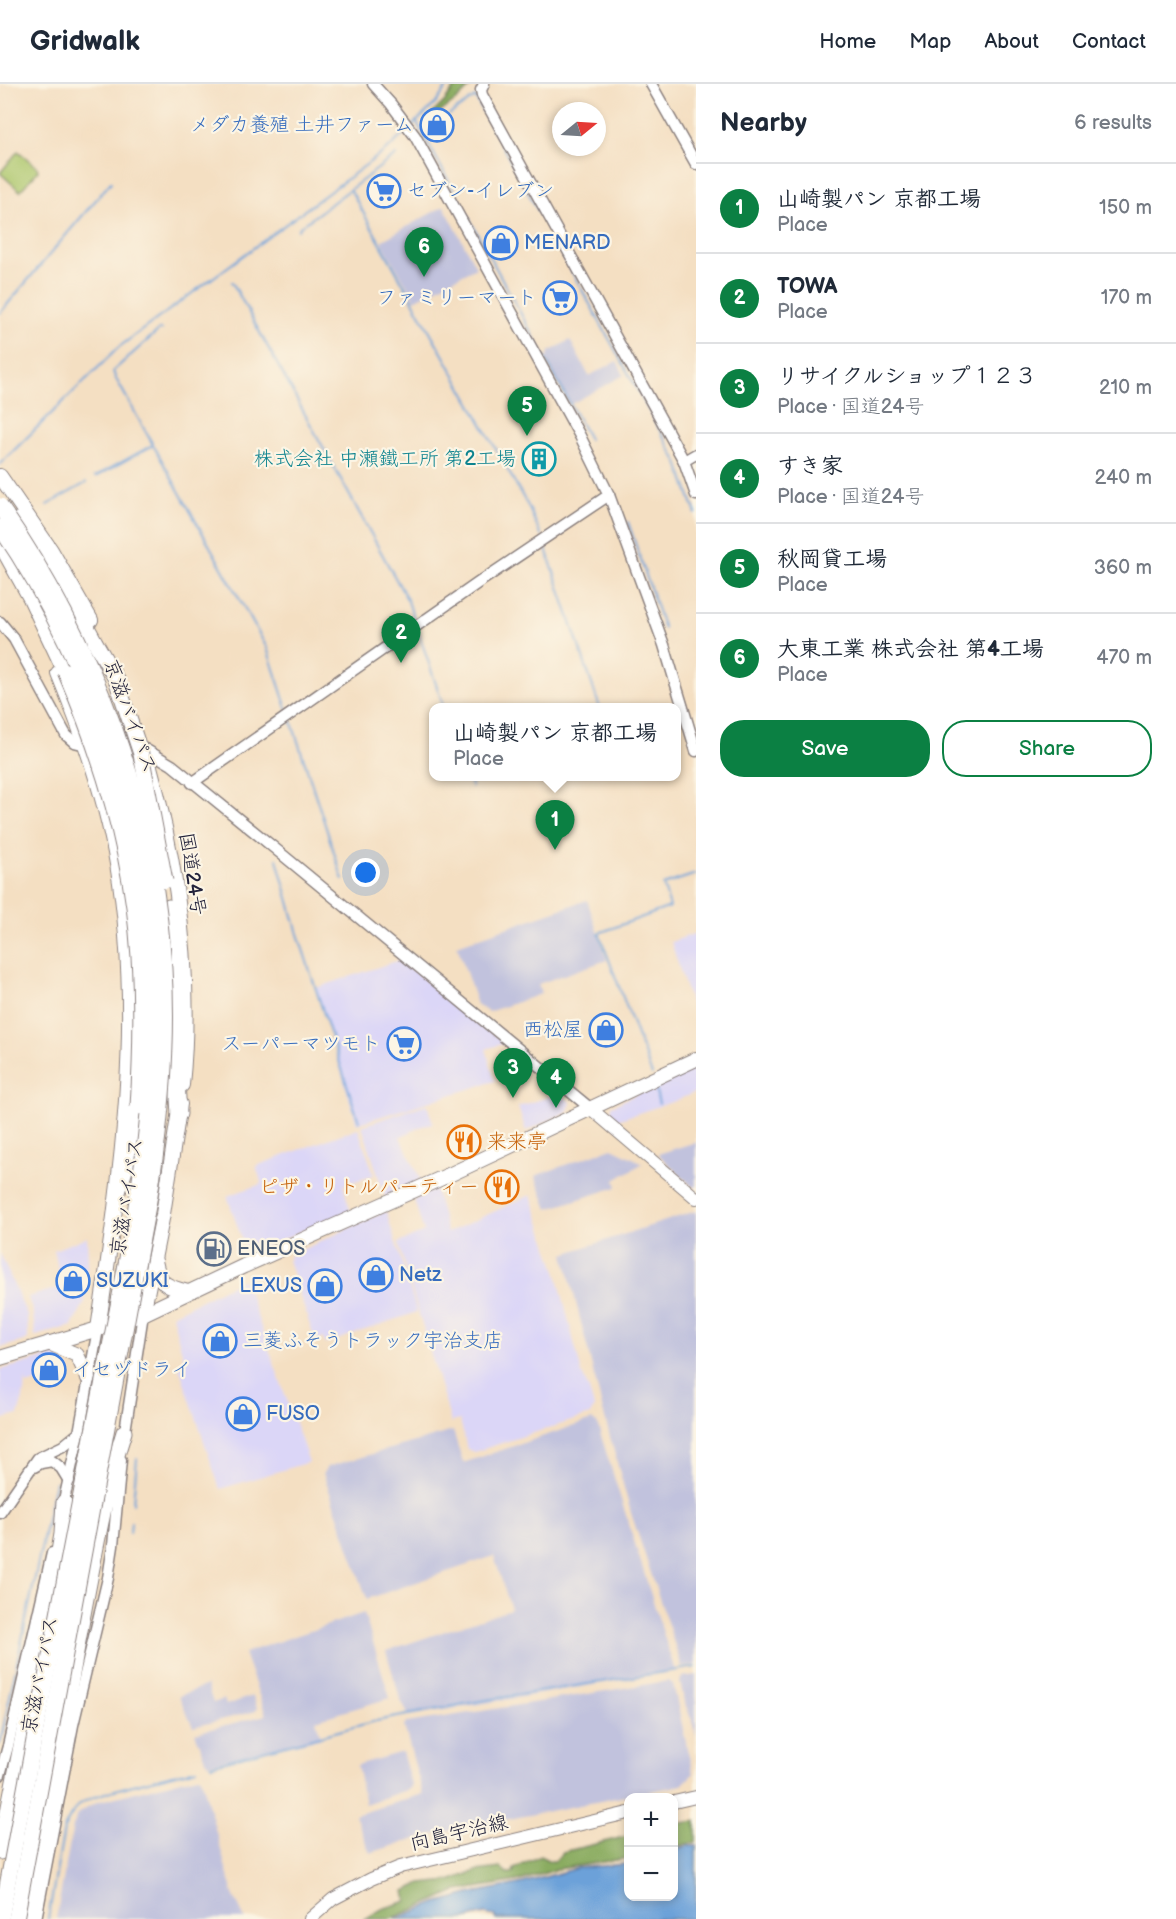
<!DOCTYPE html>
<html lang="en">
<head>
<meta charset="utf-8">
<style>
	body { margin:0; font-family:"Balsamiq Sans","Klee One",sans-serif; background:#f2f2f3; color:#1f2937 }
	.controls { position:absolute; right:18px; bottom:18px; display:grid; overflow:hidden; border-radius:12px; box-shadow:0 3px 9px #0003 }
	.controls button { width:54px; height:54px; display:grid; place-items:center; padding:0; border:0; border-bottom:2px solid #e0e1e3; background:#fff; color:#1f2937; font:30px sans-serif }
	.compass { position:absolute; left:552px; top:18px; width:54px; height:54px; border-radius:50%; background:#fff; box-shadow:0 3px 9px #0003; rotate:72deg }
	.you { position:absolute; left:366px; top:789px; width:21px; height:21px; margin:-15px; border:4px solid #fff; border-radius:50%; background:#1a73e8; box-shadow:0 0 0 9px #1a73e833 }
	.badge { display:grid; place-items:center; width:39px; height:39px; border-radius:50%; background:#0b8043; color:#fff; font-size:20px; font-weight:700 }
	.pin { position:absolute; translate:-50% -50px; filter:drop-shadow(0 2px 3px #0008) }
	.pin::after { content:''; position:absolute; top:32px; width:21px; height:18px; background:inherit; clip-path:polygon(0 0,100% 0,50% 100%) }
	.popup { position:absolute; left:429px; top:619px; width:252px; height:78px; box-sizing:border-box; display:grid; place-content:center; border-radius:12px; background:#fff; filter:drop-shadow(0 2px 4px #0005); font-size:20px; white-space:nowrap; color:#747a83 }
	.popup b { font-size:22px; color:#1f2937 }
	.popup::after { content:''; position:absolute; left:50%; top:100%; margin-left:-12px; border:12px solid transparent; border-top-color:#fff }
	.list { margin:0; padding:0; list-style:none }
	h2 { display:flex; justify-content:space-between; align-items:center; height:78px; margin:0; padding:0 24px; font-size:26px }
	h2 small { font-size:20px; font-weight:400; color:#747a83 }
	.list li { display:grid; grid-template-columns:39px 1fr auto; gap:18px; align-items:center; box-sizing:border-box; height:90px; padding:0 24px; border-top:2px solid #e0e1e3 }
	.list b { display:block; font-size:22px; white-space:nowrap }
	.list p { margin:0; font-size:20px; white-space:nowrap; color:#747a83 }
	.list em { font-size:20px; font-style:normal; color:#747a83 }
	.actions { display:flex; gap:12px; padding:18px 24px }
	.actions a { flex:1; padding:14px 0; border:2px solid #0b8043; border-radius:24px; text-align:center; font-size:21px; color:#0b8043 }
	.actions .main { background:#0b8043; color:#fff }
	.map { position:relative; flex:none; width:696px; height:1835px; overflow:hidden }
	header { display:flex; align-items:center; gap:36px; box-sizing:border-box; height:84px; padding:0 30px; background:#fff; border-bottom:2px solid #e0e1e3 }
	header strong { font-size:28px }
	nav { display:flex; gap:33px; margin-inline-start:auto; font-size:21px }
	main { display:flex }
	aside { flex:1; background:#fff }
	.map>svg:first-child { display:block }
	.built { fill:#dbd6f7 }
	.industrial { fill:#c1c2dd }
	.green { fill:#adc76d; stroke:#687454; stroke-width:1.5 }
	.forest { fill:#8aac60; stroke:#56674e; stroke-width:1.5 }
	.water { fill:#6ca1d9; stroke:#47628a; stroke-width:1.5 }
	.lines { fill:none; stroke-linecap:round; stroke-linejoin:round }
	.stream { stroke:#6ca1d9; stroke-width:2 }
	.tertiary-casing { stroke:#8b807e; stroke-width:13 }
	.secondary-casing { stroke:#8b807e; stroke-width:14 }
	.primary-casing { stroke:#8b807e; stroke-width:16 }
	.trunk-casing { stroke:#8b807e; stroke-width:16 }
	.motorway-casing { stroke:#8b807e; stroke-width:17 }
	.tertiary { stroke:#fff; stroke-width:10 }
	.secondary { stroke:#fff; stroke-width:12 }
	.primary { stroke:#fff; stroke-width:14 }
	.trunk { stroke:#fff; stroke-width:14 }
	.motorway { stroke:#fff; stroke-width:15 }
	.motorway-bridge-casing { stroke:#8b807e; stroke-width:17; stroke-linecap:butt }
	.motorway-bridge { stroke:#fff; stroke-width:15 }
	.labels { text-anchor:middle; dominant-baseline:central; stroke-width:4.5; stroke-linejoin:round; paint-order:stroke }
	.shop-label { font-size:20px; fill:#366cbe; stroke:#fcf5e5; text-anchor:start }
	.culture-label { font-size:20px; fill:#0d838f; stroke:#fcf5e5; text-anchor:end }
	.street-label { font-size:20px; fill:#22223b; stroke:#fcf5e5 }
	.food-label { font-size:20px; fill:#c56008; stroke:#fcf5e5; text-anchor:start }
	.service-label { font-size:20px; fill:#4e5e75; stroke:#fcf5e5; text-anchor:start }
</style>
</head>
<body>
<header>
<strong>Gridwalk</strong>
<nav><a>Home</a><a>Map</a><a>About</a><a>Contact</a></nav>
</header>
<main>
<div class="map">
<svg width="696" height="1835" viewBox="0 0 696 1835">
	<rect width="100%" height="100%" fill="#fcf5e5"/>
	<filter id="ink" filterUnits="userSpaceOnUse"><feTurbulence type="fractalNoise" baseFrequency=".0167" numOctaves="2"/><feDisplacementMap in="SourceGraphic" scale="12" xChannelSelector="R" yChannelSelector="G"/><feConvolveMatrix kernelMatrix="1 2 1 2 8 2 1 2 1" color-interpolation-filters="sRGB"/></filter>
	<filter id="wash" filterUnits="userSpaceOnUse"><feTurbulence type="fractalNoise" baseFrequency=".008" numOctaves="4" result="noise"/><feDisplacementMap in="SourceGraphic" scale="24" xChannelSelector="R" yChannelSelector="G"/><feGaussianBlur stdDeviation="1.35" result="paint"/><feColorMatrix in="noise" values="0 0 0 0 0 0 0 0 0 0 0 0 0 0 0 0 0 1.4 0 .05"/><feComposite in="paint" operator="in"/></filter>
	<g filter="url(#wash)">
		<rect width="100%" height="100%" fill="#f4dfc2"/>
		<g class="built">
			<polygon points="696,849 696,936 671,858"/>
			<polygon points="400,876 505,959 486,965 495,997 357,1040 316,904"/>
			<polygon points="696,981 696,1008 675,1017 614,1037 610,1033 612,1022"/>
			<polygon points="560,1009 571,1019 567,1028 526,1047 518,1023"/>
			<polygon points="427,1020 433,1039 420,1043 400,1053 421,1096 385,1113 362,1042"/>
			<polygon points="358,1044 374,1091 343,1101 351,1129 316,1141 247,1170 227,1112 262,1100 256,1082"/>
			<polygon points="435,1105 447,1149 531,1111 557,1190 582,1290 589,1306 594,1323 590,1331 474,1368 467,1365 460,1336 451,1338 398,1159 424,1148 414,1116"/>
			<polygon points="386,1127 417,1228 325,1260 323,1254 315,1256 288,1176 290,1175 289,1172"/>
			<polygon points="87,1153 88,1176 84,1199 82,1202 85,1218 72,1242 35,1252 33,1229 28,1213 62,1203 54,1166"/>
			<polygon points="0,1169 27,1231 28,1254 26,1256 0,1264"/>
			<polygon points="241,1196 245,1198 309,1378 220,1405 179,1283 185,1280 172,1231"/>
			<polygon points="55,1271 70,1285 69,1289 26,1301 26,1294 23,1314 18,1331 0,1336 0,1286"/>
		</g>
		<g class="industrial">
			<polygon points="444,122 476,183 415,216 381,157"/>
			<polygon points="570,256 589,292 617,277 624,291 571,320 547,275 549,268"/>
			<polygon points="587,816 607,876 538,900 541,910 488,928 477,921 457,861"/>
			<polygon points="696,1058 696,1103 694,1104 658,1070"/>
			<polygon points="612,1064 643,1079 615,1096 617,1103 548,1125 535,1092"/>
			<polygon points="696,1127 696,1581 682,1583 631,1429 603,1327 564,1170"/>
			<polygon points="592,1336 597,1339 675,1587 409,1632 401,1617 386,1567 511,1525 494,1472 367,1515 323,1389 327,1383 453,1347 463,1379"/>
			<polygon points="364,1529 390,1614 316,1636 321,1654 208,1680 195,1649 266,1631 244,1569"/>
			<polygon points="696,1591 696,1652 692,1633 690,1633 687,1623 686,1623 680,1598 682,1593"/>
			<polygon points="668,1597 673,1600 693,1690 682,1701 428,1751 370,1769 355,1731 423,1710 404,1642 407,1639"/>
			<polygon points="207,1601 213,1619 224,1615 226,1621 253,1612 257,1624 256,1627 193,1643 179,1612"/>
			<polygon points="402,1668 411,1700 409,1705 365,1720 357,1681"/>
			<polygon points="198,1692 201,1693 233,1810 245,1835 56,1835 73,1742 78,1730 97,1718"/>
		</g>
		<polygon class="green" points="18,67 37,83 38,87 20,107 0,89"/>
		<g class="forest">
			<polygon points="457,0 473,0 457,16 440,28 429,39 427,35 445,17"/>
			<polygon points="696,1737 696,1758 674,1763 674,1740"/>
			<polygon points="628,1752 628,1774 558,1785 523,1796 457,1807 391,1835 365,1835 382,1825 407,1817 405,1807 420,1800 450,1797 476,1787 501,1784 507,1789 513,1789 514,1785 540,1772 550,1777 555,1777 563,1768"/>
		</g>
		<polygon class="water" points="688,1762 696,1762 696,1835 495,1835 495,1832 485,1830 464,1835 396,1835 436,1819 469,1810 523,1799 578,1784 626,1780 628,1778 628,1812 674,1812 674,1765"/>
		<g class="lines">
			<g class="stream">
				<polyline points="449,31 475,13 678,379 696,430"/>
				<polyline points="416,37 589,355"/>
				<polyline points="412,42 436,19 449,0"/>
				<polyline points="350,105 528,422 541,451"/>
				<polyline points="298,146 300,143 396,71"/>
				<polyline points="232,198 408,517 415,539"/>
				<polyline points="0,229 111,98"/>
				<polyline points="162,246 159,246 113,287 115,293 267,564 288,628"/>
				<polyline points="0,380 119,263 389,64 408,46"/>
				<polyline points="95,393 153,361"/>
				<polyline points="47,421 86,399"/>
				<polyline points="628,438 664,545"/>
				<polyline points="544,459 600,624"/>
				<polyline points="418,547 444,624"/>
				<polyline points="291,636 343,796"/>
				<polyline points="468,692 472,703"/>
				<polyline points="277,775 298,850 359,1038"/>
				<polyline points="652,991 599,849 670,823 663,801 696,790"/>
				<polyline points="654,999 659,1020"/>
				<polyline points="133,1419 137,1374"/>
				<polyline points="130,1449 131,1438"/>
				<polyline points="0,1660 55,1398"/>
				<polyline points="211,1681 376,1637 480,1617 696,1583"/>
				<path d="M48,1835L64,1745C67,1737 72,1728 79,1721C93,1708 172,1692 196,1685"/>
			</g>
		</g>
	</g>
	<g filter="url(#ink)">
		<g class="lines">
			<defs>
				<g id="tertiary">
					<polyline points="373,0 391,20 415,52 580,352 609,411 664,561 696,667"/>
					<polyline points="484,0 481,6 482,11 684,377 696,411"/>
					<polyline points="651,0 696,80"/>
					<polyline points="684,377 696,370"/>
					<polyline points="0,538 14,555 66,651 74,658 90,662"/>
					<polyline points="115,663 145,665 172,681 273,763 590,1024"/>
					<polyline points="192,699 478,499 609,411"/>
					<polyline points="124,1354 143,1230"/>
					<polyline points="34,1383 41,1379 52,1377 61,1384 69,1397"/>
					<polyline points="62,1425 79,1349 98,1245"/>
					<polyline points="0,1429 38,1374 63,1362 79,1349"/>
					<polyline points="0,1691 8,1662 52,1469"/>
					<polyline points="36,1835 73,1641 108,1494 113,1462 121,1376"/>
				</g>
				<g id="secondary">
					<polyline points="590,1024 696,1114"/>
					<polyline points="674,1718 696,1713"/>
					<polyline points="310,1835 333,1815 371,1795 400,1783 628,1729"/>
				</g>
				<g id="primary">
					<polyline points="49,1259 77,1271 88,1294"/>
					<polyline points="0,1274 98,1245"/>
				</g>
				<g id="trunk">
					<polyline points="0,392 51,466 91,536"/>
					<path d="M58,589C83,650 106,715 117,780C144,936 121,1090 98,1245L143,1230L244,1182L451,1090L696,975"/>
					<path d="M149,679C178,783 193,893 182,1001"/>
					<path d="M155,1177C160,1201 165,1202 188,1208"/>
					<polyline points="143,1230 163,1130 180,1020"/>
				</g>
				<g id="motorway">
					<path d="M16,436C47,474 72,514 95,558"/>
					<polyline points="0,459 30,513 65,587"/>
					<path d="M169,823C176,892 174,961 179,1030"/>
					<polyline points="118,1108 131,1067 138,1023"/>
					<polyline points="0,1768 55,1491 62,1450 64,1418"/>
					<path d="M24,1835C50,1724 67,1611 89,1499C99,1448 108,1397 124,1348"/>
				</g>
			</defs>
			<use href="#tertiary" class="tertiary-casing"/>
			<use href="#secondary" class="secondary-casing"/>
			<use href="#primary" class="primary-casing"/>
			<use href="#trunk" class="trunk-casing"/>
			<use href="#motorway" class="motorway-casing"/>
			<use href="#tertiary" class="tertiary"/>
			<use href="#secondary" class="secondary"/>
			<use href="#primary" class="primary"/>
			<use href="#trunk" class="trunk"/>
			<use href="#motorway" class="motorway"/>
			<defs>
				<g id="motorway-bridge">
					<path d="M0,422C94,557 155,720 164,885C169,961 161,1036 150,1111L16,1835"/>
					<path d="M0,443C109,603 161,798 151,990C144,1112 115,1233 92,1353C61,1514 30,1674 1,1835"/>
					<polyline points="95,558 116,595 141,670 165,797"/>
					<path d="M65,587C104,677 133,775 139,873C142,923 141,974 138,1023"/>
				</g>
			</defs>
			<use href="#motorway-bridge" class="motorway-bridge-casing"/>
			<use href="#motorway-bridge" class="motorway-bridge"/>
		</g>
	</g>
	<defs>
		<symbol id="shop-ring" viewBox="-11 -11 22 22"><circle r="9.5" fill="#fcf5e5" stroke="#3f7fe0" stroke-width="1.5"/><path d="M-5-2.5h2.3a2.7 3.5 0 0 1 5.4 0H5L5.5 6h-11ZM-1.5-2.5h3a1.5 2.3 0 0 0-3 0Z" fill="#3f7fe0"/></symbol>
		<symbol id="supermarket-ring" viewBox="-11 -11 22 22"><circle r="9.5" fill="#fcf5e5" stroke="#3f7fe0" stroke-width="1.5"/><path d="M-6-5.5h2.5l.6 2H6L4.5 2H-2.5L-4.4-4H-6ZM-1.5 3.2a1.3 1.3 0 1 0 .1 0ZM3 3.2a1.3 1.3 0 1 0 .1 0Z" fill="#3f7fe0"/></symbol>
		<symbol id="building-ring" viewBox="-11 -11 22 22"><circle r="9.5" fill="#fcf5e5" stroke="#0f9aa8" stroke-width="1.5"/><path d="M-4-6H4V6H1V3H-1V6H-4ZM-2.5-4.3h1.7v1.8h-1.7ZM.8-4.3h1.7v1.8H.8ZM-2.5-1h1.7V.8h-1.7ZM.8-1h1.7V.8H.8Z" fill="#0f9aa8"/></symbol>
		<symbol id="restaurant-ring" viewBox="-11 -11 22 22"><circle r="9.5" fill="#fcf5e5" stroke="#e8710a" stroke-width="1.5"/><path d="M-5-6h1v4h1v-4h1v4h1v-4h1v5L-1.5 .5V6h-2V.5L-5-1ZM5-6V6H3V1.5H1.5Q1.5-4 5-6Z" fill="#e8710a"/></symbol>
		<symbol id="fuel-ring" viewBox="-11 -11 22 22"><circle r="9.5" fill="#fcf5e5" stroke="#5c6f8a" stroke-width="1.5"/><path d="M-5.5-6h7V0h2V4h1.3V-2.5L3-4.5l.8-.8L6-3V5H2.5V1h-1V6h-7ZM-4.2-4.7v3.2H.2V-4.7Z" fill="#5c6f8a"/></symbol>
	</defs>
	<g fill-rule="evenodd">
		<use href="#shop-ring" x="418" y="22" width="38" height="38"/>
		<use href="#supermarket-ring" x="365" y="88" width="38" height="38"/>
		<use href="#shop-ring" x="482" y="140" width="38" height="38"/>
		<use href="#supermarket-ring" x="541" y="195" width="38" height="38"/>
		<use href="#building-ring" x="520" y="356" width="38" height="38"/>
		<use href="#shop-ring" x="587" y="927" width="38" height="38"/>
		<use href="#supermarket-ring" x="385" y="941" width="38" height="38"/>
		<use href="#restaurant-ring" x="445" y="1039" width="38" height="38"/>
		<use href="#restaurant-ring" x="483" y="1084" width="38" height="38"/>
		<use href="#fuel-ring" x="195" y="1146" width="38" height="38"/>
		<use href="#shop-ring" x="357" y="1172" width="38" height="38"/>
		<use href="#shop-ring" x="54" y="1178" width="38" height="38"/>
		<use href="#shop-ring" x="306" y="1183" width="38" height="38"/>
		<use href="#shop-ring" x="201" y="1238" width="38" height="38"/>
		<use href="#shop-ring" x="30" y="1267" width="38" height="38"/>
		<use href="#shop-ring" x="224" y="1311" width="38" height="38"/>
	</g>
	<g class="labels">
		<g class="shop-label">
			<text x="414" y="41" text-anchor="end">メダカ養殖 土井ファーム</text>
			<text x="407" y="107">セブン-イレブン</text>
			<text x="524" y="159">MENARD</text>
			<text x="537" y="214" text-anchor="end">ファミリーマート</text>
			<text x="583" y="946" text-anchor="end">西松屋</text>
			<text x="381" y="960" text-anchor="end">スーパーマツモト</text>
			<text x="399" y="1191">Netz</text>
			<text x="96" y="1197">SUZUKI</text>
			<text x="302" y="1202" text-anchor="end">LEXUS</text>
			<text x="243" y="1257">三菱ふそうトラック宇治支店</text>
			<text x="72" y="1286">イセヅドライ</text>
			<text x="266" y="1330">FUSO</text>
		</g>
		<g class="culture-label">
			<text x="516" y="375">株式会社 中瀬鐵工所 第2工場</text>
		</g>
		<g class="street-label">
			<text transform="translate(130 632) rotate(70)">京滋バイパス</text>
			<text transform="translate(192 790) rotate(81)">国道24号</text>
			<text transform="translate(127 1113) rotate(-81)">京滋バイパス</text>
			<text transform="translate(40 1591) rotate(-79)">京滋バイパス</text>
			<text transform="translate(459 1749) rotate(-13)">向島宇治線</text>
		</g>
		<g class="food-label">
			<text x="487" y="1058">来来亭</text>
			<text x="479" y="1103" text-anchor="end">ピザ・リトルパーティー</text>
		</g>
		<g class="service-label">
			<text x="237" y="1165">ENEOS</text>
		</g>
	</g>
</svg>
<div class="controls">
<button>+</button>
<button>−</button>
</div>
<svg class="compass" viewBox="-18 -18 36 36"><path d="M0-13l5 13h-10z" fill="#e53935"/><path d="M0 13l5-13h-10z" fill="#747a83"/></svg>
<div class="you"></div>
<div class="pin badge" style="left:555px;top:766px">1</div>
<div class="popup"><b>山崎製パン 京都工場</b>Place</div>
<div class="pin badge" style="left:401px;top:579px">2</div>
<div class="pin badge" style="left:513px;top:1014px">3</div>
<div class="pin badge" style="left:556px;top:1024px">4</div>
<div class="pin badge" style="left:527px;top:352px">5</div>
<div class="pin badge" style="left:424px;top:193px">6</div>
</div>
<aside>
<h2>Nearby<small>6 results</small></h2>
<ul class="list">
<li><span class="badge">1</span><div><b>山崎製パン 京都工場</b><p>Place</p></div><em>150 m</em></li>
<li><span class="badge">2</span><div><b>TOWA</b><p>Place</p></div><em>170 m</em></li>
<li><span class="badge">3</span><div><b>リサイクルショップ１２３</b><p>Place · 国道24号</p></div><em>210 m</em></li>
<li><span class="badge">4</span><div><b>すき家</b><p>Place · 国道24号</p></div><em>240 m</em></li>
<li><span class="badge">5</span><div><b>秋岡貸工場</b><p>Place</p></div><em>360 m</em></li>
<li><span class="badge">6</span><div><b>大東工業 株式会社 第4工場</b><p>Place</p></div><em>470 m</em></li>
</ul>
<div class="actions"><a class="main">Save</a><a>Share</a></div>
</aside>
</main>
</body>
</html>
